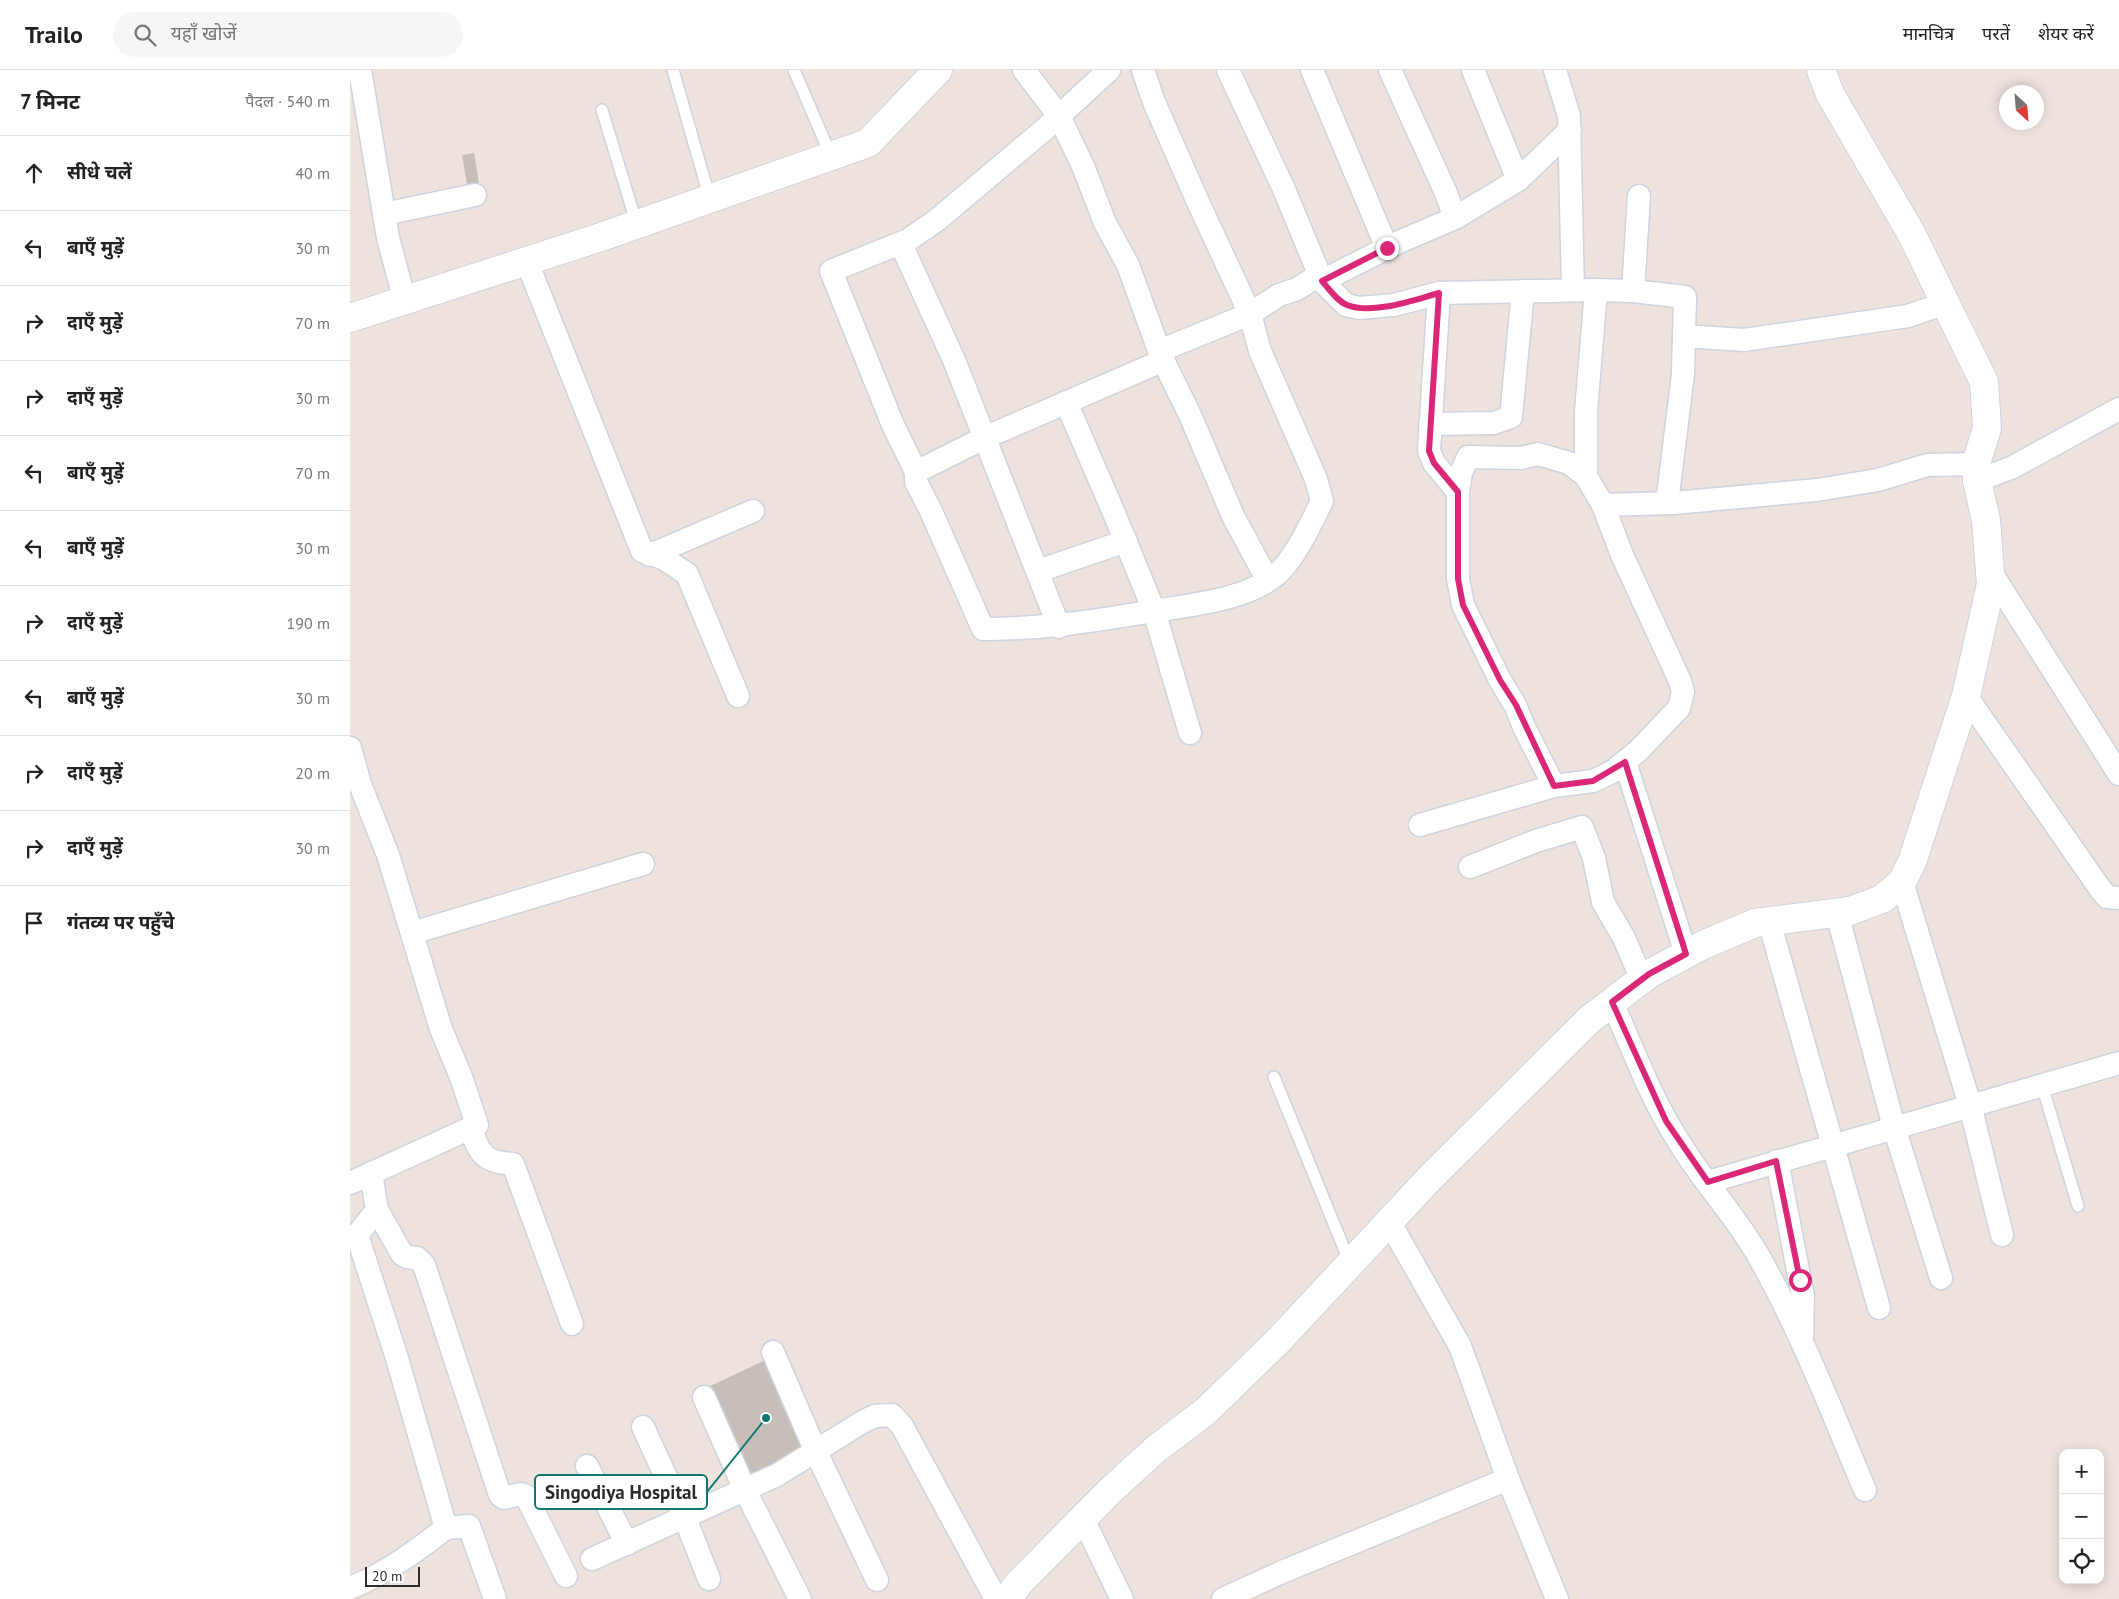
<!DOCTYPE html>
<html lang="hi">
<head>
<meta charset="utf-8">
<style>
	body { margin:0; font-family:"PT Sans","Noto Sans Devanagari",sans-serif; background:#f6f6f6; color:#222 }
	.controls { position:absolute; right:15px; bottom:15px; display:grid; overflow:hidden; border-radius:10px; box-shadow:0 2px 12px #0003 }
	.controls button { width:45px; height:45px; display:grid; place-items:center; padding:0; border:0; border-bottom:1px solid #e0e0e0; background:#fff; color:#222; font:25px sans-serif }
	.compass { position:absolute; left:1649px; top:15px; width:45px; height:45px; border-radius:50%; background:#fff; box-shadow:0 2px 12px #0003; rotate:154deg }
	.scale { position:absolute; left:15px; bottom:12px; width:55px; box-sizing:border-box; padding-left:5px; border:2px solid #2c2c2c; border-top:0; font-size:14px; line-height:18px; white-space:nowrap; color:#2c2c2c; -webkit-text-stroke:4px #fff; paint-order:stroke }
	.stop { position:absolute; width:15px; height:15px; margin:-11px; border:4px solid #db2777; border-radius:50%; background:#fff }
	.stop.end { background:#db2777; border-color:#fff; box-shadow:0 1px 5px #0008 }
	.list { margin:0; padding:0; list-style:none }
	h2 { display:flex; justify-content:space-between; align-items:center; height:65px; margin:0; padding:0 20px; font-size:21px }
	h2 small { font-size:16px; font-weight:400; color:#767676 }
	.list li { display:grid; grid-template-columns:32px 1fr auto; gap:15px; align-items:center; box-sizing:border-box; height:75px; padding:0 20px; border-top:1px solid #e0e0e0 }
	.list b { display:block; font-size:19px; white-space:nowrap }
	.list em { font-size:16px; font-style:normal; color:#767676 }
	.icon { flex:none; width:28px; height:28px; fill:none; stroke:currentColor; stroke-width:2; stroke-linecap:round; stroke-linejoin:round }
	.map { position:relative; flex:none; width:1769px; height:1529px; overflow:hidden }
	header { display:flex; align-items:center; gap:30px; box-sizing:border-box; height:70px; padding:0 25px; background:#fff; border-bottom:1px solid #e0e0e0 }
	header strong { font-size:24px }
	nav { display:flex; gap:28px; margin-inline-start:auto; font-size:18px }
	.search { width:350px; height:45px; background:#f6f6f6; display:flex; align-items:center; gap:12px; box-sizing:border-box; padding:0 18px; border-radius:28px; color:#767676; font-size:19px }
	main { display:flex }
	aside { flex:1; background:#fff }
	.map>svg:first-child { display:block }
	.building { fill:#c6bfb9 }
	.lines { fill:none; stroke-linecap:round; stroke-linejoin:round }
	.lane-casing { stroke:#ccd4df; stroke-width:14 }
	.street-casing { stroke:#ccd4df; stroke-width:25 }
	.secondary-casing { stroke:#ccd4df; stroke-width:30 }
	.lane { stroke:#fff; stroke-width:11 }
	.street { stroke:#fff; stroke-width:22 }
	.secondary { stroke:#fff; stroke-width:28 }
	.route { stroke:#db2777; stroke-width:6 }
	.leader { fill:none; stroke:#0f766e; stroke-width:2 }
	.callout-dot { fill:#0f766e; stroke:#fff; stroke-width:2 }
	.callout { fill:#fff; stroke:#0f766e; stroke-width:2 }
	.callout-label { font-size:19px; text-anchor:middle; font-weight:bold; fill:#2c2c2c }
</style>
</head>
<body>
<header>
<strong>Trailo</strong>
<div class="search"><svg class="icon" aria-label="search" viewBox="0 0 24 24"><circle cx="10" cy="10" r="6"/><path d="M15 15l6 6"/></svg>यहाँ खोजें</div>
<nav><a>मानचित्र</a><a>परतें</a><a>शेयर करें</a></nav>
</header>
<main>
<aside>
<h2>7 मिनट<small>पैदल · 540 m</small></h2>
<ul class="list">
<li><svg class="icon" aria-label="ahead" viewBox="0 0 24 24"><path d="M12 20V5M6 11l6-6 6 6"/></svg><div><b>सीधे चलें</b></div><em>40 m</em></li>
<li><svg class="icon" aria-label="left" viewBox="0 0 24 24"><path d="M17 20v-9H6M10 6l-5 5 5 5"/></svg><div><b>बाएँ मुड़ें</b></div><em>30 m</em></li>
<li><svg class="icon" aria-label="right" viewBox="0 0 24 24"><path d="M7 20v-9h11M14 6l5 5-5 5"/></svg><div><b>दाएँ मुड़ें</b></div><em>70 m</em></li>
<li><svg class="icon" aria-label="right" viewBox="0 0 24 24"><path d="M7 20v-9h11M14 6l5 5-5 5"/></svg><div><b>दाएँ मुड़ें</b></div><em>30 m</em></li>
<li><svg class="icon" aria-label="left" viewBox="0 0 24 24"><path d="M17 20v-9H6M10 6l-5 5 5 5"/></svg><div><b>बाएँ मुड़ें</b></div><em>70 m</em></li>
<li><svg class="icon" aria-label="left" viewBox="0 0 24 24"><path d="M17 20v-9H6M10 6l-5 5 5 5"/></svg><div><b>बाएँ मुड़ें</b></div><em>30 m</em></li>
<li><svg class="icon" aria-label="right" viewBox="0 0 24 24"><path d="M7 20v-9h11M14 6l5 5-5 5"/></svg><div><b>दाएँ मुड़ें</b></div><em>190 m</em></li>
<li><svg class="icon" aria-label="left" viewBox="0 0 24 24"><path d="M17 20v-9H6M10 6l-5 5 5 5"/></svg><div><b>बाएँ मुड़ें</b></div><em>30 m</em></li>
<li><svg class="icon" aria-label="right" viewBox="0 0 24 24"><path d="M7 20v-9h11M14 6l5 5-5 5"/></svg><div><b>दाएँ मुड़ें</b></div><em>20 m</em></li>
<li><svg class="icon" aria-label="right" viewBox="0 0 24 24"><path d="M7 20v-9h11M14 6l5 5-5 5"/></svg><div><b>दाएँ मुड़ें</b></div><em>30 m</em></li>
<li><svg class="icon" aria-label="arrive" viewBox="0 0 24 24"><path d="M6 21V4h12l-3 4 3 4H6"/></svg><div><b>गंतव्य पर पहुँचे</b></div></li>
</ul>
</aside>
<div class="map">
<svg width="1769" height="1529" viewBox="0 0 1769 1529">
	<rect width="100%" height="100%" fill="#efe3de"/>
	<g class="building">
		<polygon points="124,83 129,113 117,115 112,85"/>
		<polygon points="418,1289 462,1383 403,1411 358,1317"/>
	</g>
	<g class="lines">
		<defs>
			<g id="lane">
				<polyline points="323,0 360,129"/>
				<polyline points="444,0 481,86"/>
				<polyline points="252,40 287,155"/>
				<polyline points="924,1007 1000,1193"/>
				<polyline points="1692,1015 1728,1136"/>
			</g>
			<g id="street">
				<polyline points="10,0 38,168 55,231"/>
				<polyline points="674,0 709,46 733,96 755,153 778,195 811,286 840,345 883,446 917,509"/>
				<path d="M759,0L695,59L587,150L558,170L481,201L543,355L566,402V412L580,439L633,559C693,559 745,551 803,541C841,535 895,530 926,505C944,490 962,452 972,431L966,409L910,281L900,244L848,132L804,32L793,0"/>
				<polyline points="878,0 933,117 972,211 996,235 1009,238 1044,235 1089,223 1246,220"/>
				<polyline points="962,0 1037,178"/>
				<polyline points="1040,0 1096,123 1105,148"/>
				<polyline points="1205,0 1219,46 1223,220"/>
				<polyline points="1168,110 1220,60"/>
				<polyline points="34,144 125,125"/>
				<polyline points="551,174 604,290 709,557"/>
				<polyline points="177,192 292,481 313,488 337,504 388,626"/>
				<polyline points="1283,221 1289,126"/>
				<polyline points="1089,223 1079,381 1084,393 1108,422"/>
				<polyline points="1334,266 1394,270 1558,246 1596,233"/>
				<polyline points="716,332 764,443 804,541 840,663"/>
				<polyline points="1080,354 1144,353 1161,347 1173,221"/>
				<polyline points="566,402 634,368 805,294 819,277 900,244 929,225 947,219 966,207 972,211 1049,172 1105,148 1168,110 1123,0"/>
				<polyline points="1236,406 1236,342 1246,220 1283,221 1335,227 1333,304 1317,433"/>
				<polyline points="1627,411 1663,397 1769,339"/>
				<polyline points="300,485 403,441"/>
				<polyline points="688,501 776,471"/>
				<polyline points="1640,501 1769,704"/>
				<polyline points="1616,626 1751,820 1757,827 1769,828"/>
				<polyline points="0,678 10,714 38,785 91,959 111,1007 127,1055 0,1113"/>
				<polyline points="1275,692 1336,884"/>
				<polyline points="1204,716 1174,657 1165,635 1150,610 1113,535 1108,509 1108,422 1111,403 1118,387 1171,388 1188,384 1219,393 1236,406 1253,435 1324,433 1467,420 1528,410 1577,395 1626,394"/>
				<polyline points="1070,755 1204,716 1243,711 1262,702 1288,681 1329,638 1333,622 1330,611 1272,485 1253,435"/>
				<polyline points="1120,797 1186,771 1232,757 1244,788 1253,832 1274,868 1292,910"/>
				<polyline points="1552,812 1620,1035 1652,1165"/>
				<polyline points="1487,843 1544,1057 1591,1208"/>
				<polyline points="1419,851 1529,1238"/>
				<polyline points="62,863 293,794"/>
				<path d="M1262,932C1283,979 1301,1029 1329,1072C1353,1112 1386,1146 1409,1187C1451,1261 1482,1342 1515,1420"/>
				<path d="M121,1058C129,1085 135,1092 163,1094L222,1254"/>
				<polyline points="1427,1091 1453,1226 1452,1269"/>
				<polyline points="21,1103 27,1140 7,1165 46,1285 96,1458 119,1456 145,1529"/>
				<polyline points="1358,1112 1769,993"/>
				<polyline points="27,1140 52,1184 57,1187 67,1188 74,1195 150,1425 154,1428 171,1424 176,1426 216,1506"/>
				<polyline points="1040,1153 1110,1276 1158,1409 1207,1529"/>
				<polyline points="423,1282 466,1382 527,1510"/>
				<polyline points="354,1327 395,1420 450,1529"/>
				<polyline points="293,1357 335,1448 359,1509"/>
				<polyline points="237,1396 277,1474"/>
				<polyline points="733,1449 772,1529"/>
				<polyline points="242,1489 427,1405 514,1351 525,1346 542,1345 552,1356 646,1529"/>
				<path d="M0,1518C35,1504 66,1481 96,1458"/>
				<polyline points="873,1529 932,1502 1158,1409"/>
			</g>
			<g id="secondary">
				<polyline points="0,248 251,167 518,73 588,0"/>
				<polyline points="657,1529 669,1513 761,1420 806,1379 856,1341 929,1270 1079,1109 1240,949 1299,904 1353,875 1405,853 1500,841 1532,829 1552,812 1562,792 1616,626 1641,514 1636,450 1627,411 1626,394 1637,358 1634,312 1561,163 1480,24 1471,0"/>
			</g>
		</defs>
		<use href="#lane" class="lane-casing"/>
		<use href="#street" class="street-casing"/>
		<use href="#secondary" class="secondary-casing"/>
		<use href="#lane" class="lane"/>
		<use href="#street" class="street"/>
		<use href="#secondary" class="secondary"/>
	</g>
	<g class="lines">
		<path class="route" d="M1037,178L972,211C979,219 987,231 997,235C1022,245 1064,230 1089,223L1079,381L1084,393L1108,422V509L1113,535L1150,610L1166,635L1204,716L1243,711L1275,692L1336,884L1299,904L1262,932L1316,1051L1358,1112L1426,1091L1450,1210"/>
	</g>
	<path class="leader" d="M416 1348L357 1422"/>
	<circle class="callout-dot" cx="416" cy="1348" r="5"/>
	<rect class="callout" x="185" y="1405" width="172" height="34" rx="5"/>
	<g class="callout-label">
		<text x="271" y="1429">Singodiya Hospital</text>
	</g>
</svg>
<div class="controls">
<button>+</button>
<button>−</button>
<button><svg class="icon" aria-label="locate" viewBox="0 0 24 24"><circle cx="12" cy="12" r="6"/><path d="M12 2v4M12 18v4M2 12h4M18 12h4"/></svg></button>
</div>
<svg class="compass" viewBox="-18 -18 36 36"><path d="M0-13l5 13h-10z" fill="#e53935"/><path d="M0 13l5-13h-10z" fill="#767676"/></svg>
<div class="scale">20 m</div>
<div class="stop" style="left:1450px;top:1210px"></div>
<div class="stop end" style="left:1037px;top:178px"></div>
</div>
</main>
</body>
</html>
